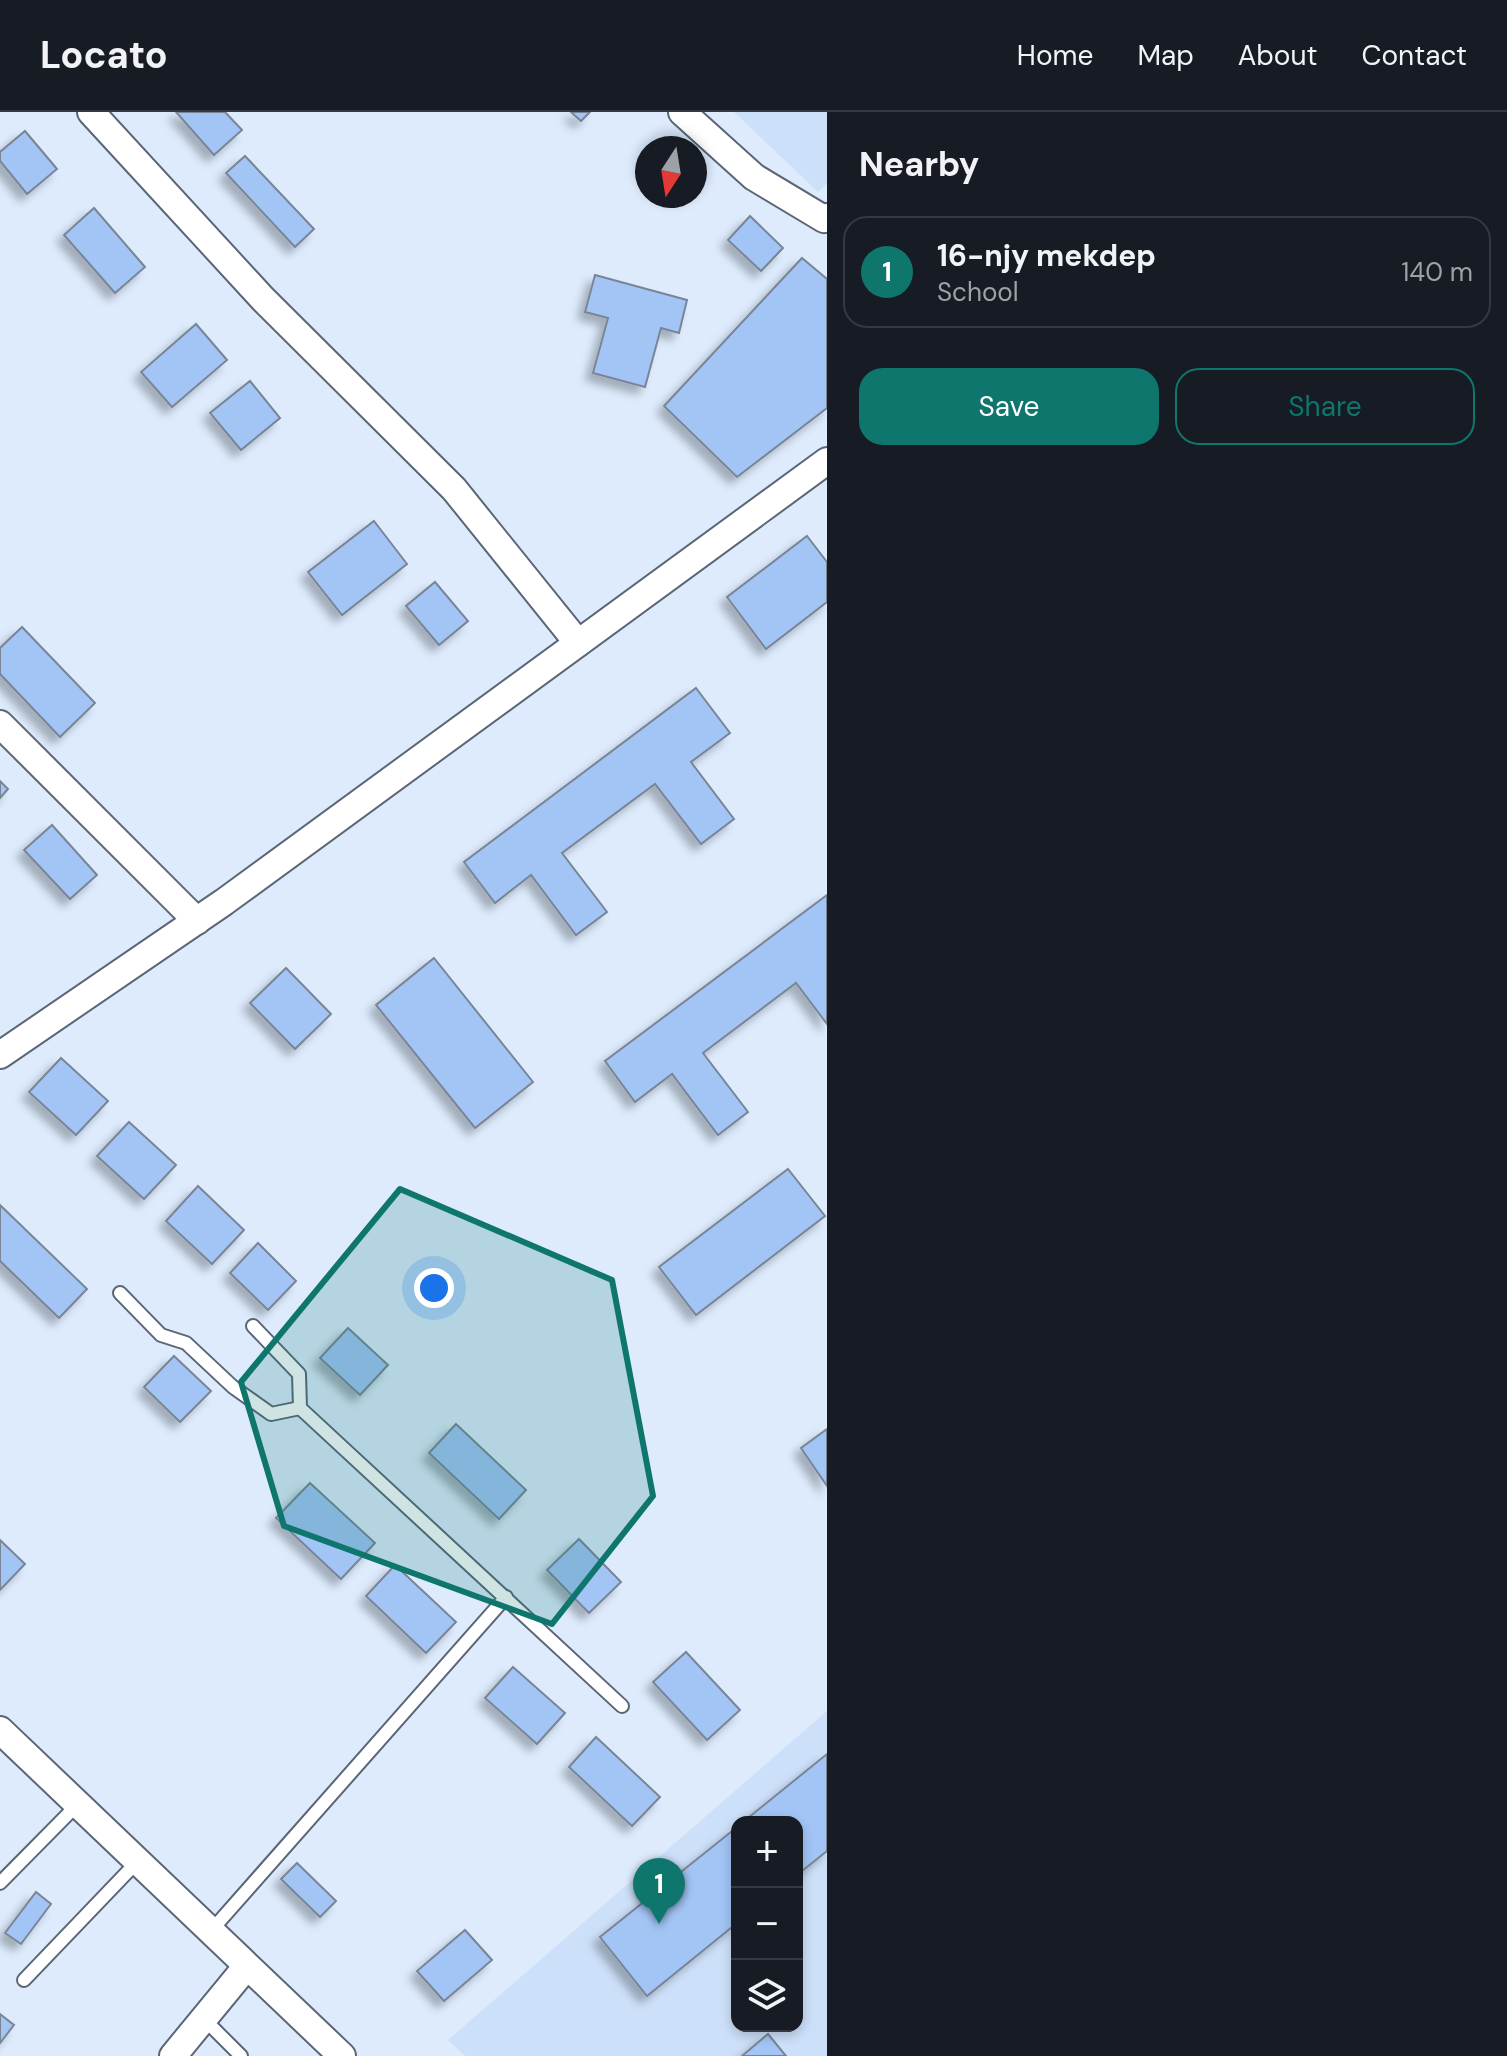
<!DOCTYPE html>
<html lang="en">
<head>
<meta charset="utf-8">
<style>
	body { margin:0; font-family:"DM Sans",sans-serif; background:#242831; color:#f1f3f6 }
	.controls { position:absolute; right:24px; bottom:24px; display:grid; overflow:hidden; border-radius:16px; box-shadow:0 4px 12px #0003 }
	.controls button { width:72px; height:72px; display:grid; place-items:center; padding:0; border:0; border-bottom:2px solid #363941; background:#171b24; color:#f1f3f6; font:40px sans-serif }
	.compass { position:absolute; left:635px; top:24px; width:72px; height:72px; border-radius:50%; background:#171b24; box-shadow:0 4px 12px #0003; rotate:192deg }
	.you { position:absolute; left:434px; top:1176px; width:28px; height:28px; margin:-20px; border:6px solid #fff; border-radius:50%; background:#1a73e8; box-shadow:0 0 0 12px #1a73e833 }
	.badge { display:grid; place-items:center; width:52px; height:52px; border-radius:50%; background:#0f766e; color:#fff; font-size:26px; font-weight:700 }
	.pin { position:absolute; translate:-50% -66px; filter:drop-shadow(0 2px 4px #0008) }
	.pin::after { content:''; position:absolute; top:42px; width:28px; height:24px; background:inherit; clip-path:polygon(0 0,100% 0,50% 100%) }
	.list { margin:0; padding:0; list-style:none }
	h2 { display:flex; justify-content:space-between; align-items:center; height:104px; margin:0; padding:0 32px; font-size:34px }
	h2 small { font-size:26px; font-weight:400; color:#9ea1a6 }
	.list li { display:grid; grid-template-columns:52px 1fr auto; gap:24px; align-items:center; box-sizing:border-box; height:112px; margin:0 16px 16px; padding:0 16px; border:2px solid #363941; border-radius:24px }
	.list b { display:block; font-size:30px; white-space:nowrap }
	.list p { margin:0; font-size:26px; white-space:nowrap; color:#9ea1a6 }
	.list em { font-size:26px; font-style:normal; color:#9ea1a6 }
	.actions { display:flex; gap:16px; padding:24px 32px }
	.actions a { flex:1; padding:18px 0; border:2px solid #0f766e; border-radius:24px; text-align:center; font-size:28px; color:#0f766e }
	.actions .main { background:#0f766e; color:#fff }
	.icon { flex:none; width:44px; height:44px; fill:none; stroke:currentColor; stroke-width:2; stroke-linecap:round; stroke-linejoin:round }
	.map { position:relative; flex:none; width:827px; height:1944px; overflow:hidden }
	header { display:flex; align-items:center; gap:48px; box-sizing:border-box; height:112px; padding:0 40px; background:#171b24; border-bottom:2px solid #363941 }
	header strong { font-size:38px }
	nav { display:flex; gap:44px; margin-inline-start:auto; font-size:28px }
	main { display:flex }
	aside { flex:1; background:#171b24 }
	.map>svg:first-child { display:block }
	.built { fill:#cde0f9; fill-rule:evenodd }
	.building { fill:#a2c5f5; stroke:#798596; stroke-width:2; filter:url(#shadow) }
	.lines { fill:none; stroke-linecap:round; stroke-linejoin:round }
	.lane-casing { stroke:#5a6676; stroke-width:16 }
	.street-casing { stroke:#5a6676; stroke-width:30 }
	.lane { stroke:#fff; stroke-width:12 }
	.street { stroke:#fff; stroke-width:26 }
	.marked { fill:#0f766e; fill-opacity:0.2; stroke:#0f766e; stroke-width:6; stroke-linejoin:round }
</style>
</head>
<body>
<header>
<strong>Locato</strong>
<nav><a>Home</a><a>Map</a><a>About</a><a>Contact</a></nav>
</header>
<main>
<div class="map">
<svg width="827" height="1944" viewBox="0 0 827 1944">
	<defs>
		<filter id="shadow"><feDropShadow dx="-7" dy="7" stdDeviation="4" flood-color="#0004"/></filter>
	</defs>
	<rect width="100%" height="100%" fill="#ddebfd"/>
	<g class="built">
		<polygon points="734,0 827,0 827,71 818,80"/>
		<path d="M827,1599V1944H465L448,1928ZM737,1710H797V1914H737Z"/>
	</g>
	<g class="building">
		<polygon points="176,0 225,0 242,18 214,43"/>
		<polygon points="571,0 590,0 581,9"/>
		<polygon points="25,19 57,57 27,82 0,49 0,40"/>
		<polygon points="245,44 314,117 295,135 226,61"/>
		<polygon points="94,96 145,155 115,181 64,123"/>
		<polygon points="750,104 783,136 761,159 728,128"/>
		<polygon points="802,146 827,167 827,296 737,365 664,294"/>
		<polygon points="595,163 687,188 679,221 661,216 645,275 593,261 608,206 585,200"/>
		<polygon points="196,212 227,248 172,295 141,260"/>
		<polygon points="250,269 280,306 241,338 210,301"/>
		<polygon points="374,409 407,452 342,503 308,460"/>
		<polygon points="807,424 827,450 827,490 766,537 727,485"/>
		<polygon points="435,470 468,509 439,533 406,494"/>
		<polygon points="22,515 95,591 60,625 0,562 0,536"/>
		<polygon points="696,576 730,621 691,650 734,707 701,732 655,672 562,741 607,800 576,823 531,763 495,791 464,750"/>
		<polygon points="0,669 8,677 0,686"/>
		<polygon points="52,713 97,763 70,787 24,738"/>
		<polygon points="827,783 827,912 796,871 703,941 748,1000 718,1023 672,962 635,990 605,949"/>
		<polygon points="434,846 533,970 475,1016 376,893"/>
		<polygon points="286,856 331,902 295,937 250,891"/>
		<polygon points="61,946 108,989 76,1023 29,980"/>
		<polygon points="129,1010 176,1053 144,1087 97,1044"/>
		<polygon points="788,1057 825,1104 696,1203 659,1155"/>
		<polygon points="198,1074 244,1118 212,1152 166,1109"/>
		<polygon points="0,1093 87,1177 59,1206 0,1149"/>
		<polygon points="258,1131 296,1169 268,1198 230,1161"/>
		<polygon points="348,1216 388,1253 360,1283 320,1246"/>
		<polygon points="174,1244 211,1279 180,1310 144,1275"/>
		<polygon points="456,1312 526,1378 499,1407 429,1341"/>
		<polygon points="827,1317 827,1374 801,1336"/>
		<polygon points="310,1371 375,1431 341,1467 276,1406"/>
		<polygon points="579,1427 621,1470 589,1501 547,1458"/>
		<polygon points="0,1428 25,1452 0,1478"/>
		<polygon points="395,1453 456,1510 426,1541 366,1484"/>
		<polygon points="686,1540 740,1598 707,1628 653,1570"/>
		<polygon points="513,1555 565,1601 537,1632 485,1586"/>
		<polygon points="596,1625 660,1685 632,1714 569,1655"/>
		<polygon points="827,1642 827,1739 797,1763 797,1710 743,1710"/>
		<polygon points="737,1715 737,1811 647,1884 600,1825"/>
		<polygon points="297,1751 336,1789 320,1805 281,1767"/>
		<polygon points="36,1780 51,1792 21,1832 5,1821"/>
		<polygon points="465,1818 492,1848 444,1889 417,1859"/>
		<polygon points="0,1902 14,1913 0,1931"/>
		<polygon points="768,1922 786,1944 742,1944"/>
	</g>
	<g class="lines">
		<defs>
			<g id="lane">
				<polyline points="120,1181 161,1223 186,1231 233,1275 271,1302 300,1296"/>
				<polyline points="253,1214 299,1262 300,1296 622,1594"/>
				<polyline points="0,1771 77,1693"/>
				<polyline points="210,1820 506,1485"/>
				<polyline points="24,1868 137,1750"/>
				<polyline points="202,1905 241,1944"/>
			</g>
			<g id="street">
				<polyline points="91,0 263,187 454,377 578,531"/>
				<polyline points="682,0 754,65 824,107 827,105"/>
				<polyline points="0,612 197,809"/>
				<polyline points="0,943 224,790 827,349"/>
				<polyline points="0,1618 342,1944"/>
				<polyline points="173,1944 247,1854"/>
			</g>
		</defs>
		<use href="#lane" class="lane-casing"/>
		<use href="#street" class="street-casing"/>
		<use href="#lane" class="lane"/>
		<use href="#street" class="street"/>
	</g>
	<path class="marked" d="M400,1077L612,1168L653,1384L552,1512L284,1414L241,1270Z"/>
</svg>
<div class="controls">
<button>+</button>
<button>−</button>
<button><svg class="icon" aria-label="layers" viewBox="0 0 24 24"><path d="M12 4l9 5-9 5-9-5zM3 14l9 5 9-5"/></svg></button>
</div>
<svg class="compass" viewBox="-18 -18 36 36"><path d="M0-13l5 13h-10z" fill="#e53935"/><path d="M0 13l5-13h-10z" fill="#9ea1a6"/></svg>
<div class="you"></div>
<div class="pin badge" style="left:659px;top:1812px">1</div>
</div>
<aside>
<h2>Nearby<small></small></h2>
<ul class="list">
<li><span class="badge">1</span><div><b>16-njy mekdep</b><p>School</p></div><em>140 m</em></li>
</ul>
<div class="actions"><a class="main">Save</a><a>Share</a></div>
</aside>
</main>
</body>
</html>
